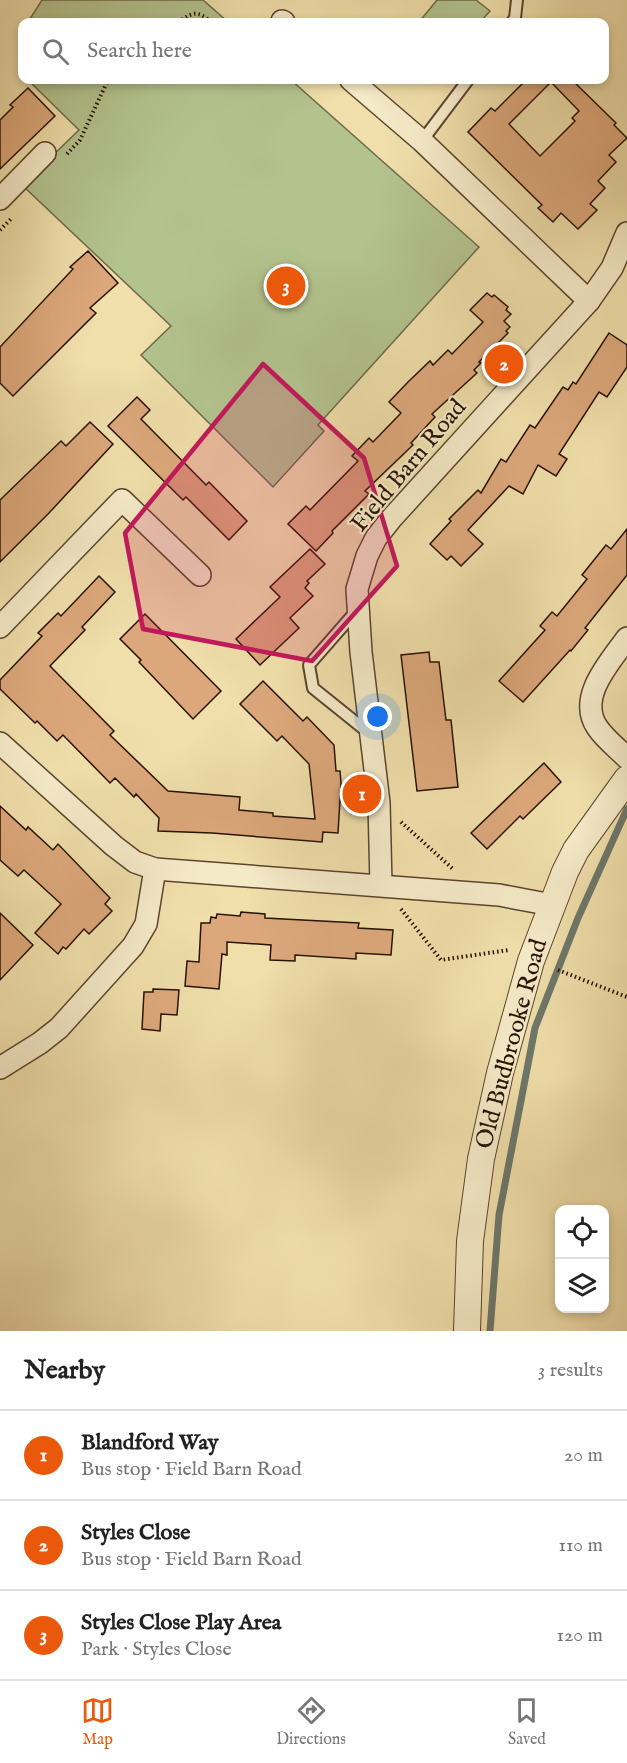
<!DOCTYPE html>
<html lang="en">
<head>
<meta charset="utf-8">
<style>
	body { margin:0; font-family:"IM FELL English",serif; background:#f6f6f6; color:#222 }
	.controls { position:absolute; right:18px; bottom:18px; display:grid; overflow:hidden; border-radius:12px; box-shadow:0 3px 9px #0003 }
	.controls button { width:54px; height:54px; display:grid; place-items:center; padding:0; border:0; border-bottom:2px solid #e0e0e0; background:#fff; color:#222; font:30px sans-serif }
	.you { position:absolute; left:378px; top:717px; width:21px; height:21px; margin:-15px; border:4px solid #fff; border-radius:50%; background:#1a73e8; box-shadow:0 0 0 9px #1a73e833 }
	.badge { display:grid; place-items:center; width:39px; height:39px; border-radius:50%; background:#ea580c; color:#fff; font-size:20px; font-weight:700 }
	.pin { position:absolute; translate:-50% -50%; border:3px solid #fff; box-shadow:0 2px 6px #0006 }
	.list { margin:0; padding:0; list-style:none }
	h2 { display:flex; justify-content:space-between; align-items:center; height:78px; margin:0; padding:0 24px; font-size:26px }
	h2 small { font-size:20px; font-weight:400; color:#767676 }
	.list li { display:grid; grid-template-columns:39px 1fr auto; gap:18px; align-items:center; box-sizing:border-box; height:90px; padding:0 24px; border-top:2px solid #e0e0e0 }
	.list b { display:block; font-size:22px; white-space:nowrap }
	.list p { margin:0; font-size:20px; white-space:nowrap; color:#767676 }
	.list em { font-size:20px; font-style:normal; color:#767676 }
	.icon { flex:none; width:33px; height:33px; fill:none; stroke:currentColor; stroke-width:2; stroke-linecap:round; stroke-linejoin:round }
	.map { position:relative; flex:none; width:627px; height:1331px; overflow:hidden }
	.search { position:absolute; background:#fff; box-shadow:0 3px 9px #0003; left:18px; right:18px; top:18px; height:66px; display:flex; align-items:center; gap:15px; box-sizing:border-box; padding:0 21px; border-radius:12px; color:#767676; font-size:22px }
	.sheet { height:348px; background:#fff }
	nav { display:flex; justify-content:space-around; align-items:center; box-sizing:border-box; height:84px; border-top:2px solid #e0e0e0; background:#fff; font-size:16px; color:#767676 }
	nav a { display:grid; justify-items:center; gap:3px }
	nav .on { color:#ea580c }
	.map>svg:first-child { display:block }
	.green { fill:#b3c38e; stroke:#6e6a49; stroke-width:1.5 }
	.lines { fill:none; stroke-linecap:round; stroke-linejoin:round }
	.stream { stroke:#6d786b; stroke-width:7 }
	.building { fill:#dca87b; stroke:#291204; stroke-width:1.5; fill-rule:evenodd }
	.service-casing { stroke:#5b452e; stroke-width:14 }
	.minor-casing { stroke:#5b452e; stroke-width:24 }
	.tertiary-casing { stroke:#5b452e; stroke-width:28 }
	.path { stroke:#291204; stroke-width:4; stroke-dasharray:1.5 3; stroke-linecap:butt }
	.service { stroke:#f5eac8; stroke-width:10 }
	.minor { stroke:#f5eac8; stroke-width:21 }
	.tertiary { stroke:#f5eac8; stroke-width:26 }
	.marked { fill:#c2185b; fill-opacity:0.2; stroke:#c2185b; stroke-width:4.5; stroke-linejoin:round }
	.labels { text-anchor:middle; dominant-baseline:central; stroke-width:4.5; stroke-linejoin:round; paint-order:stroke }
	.street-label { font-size:24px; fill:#291204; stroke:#f5eac8 }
</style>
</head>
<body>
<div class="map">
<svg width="627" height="1331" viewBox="0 0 627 1331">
	<rect width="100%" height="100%" fill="#f0dfab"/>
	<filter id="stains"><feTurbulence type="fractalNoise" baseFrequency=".00333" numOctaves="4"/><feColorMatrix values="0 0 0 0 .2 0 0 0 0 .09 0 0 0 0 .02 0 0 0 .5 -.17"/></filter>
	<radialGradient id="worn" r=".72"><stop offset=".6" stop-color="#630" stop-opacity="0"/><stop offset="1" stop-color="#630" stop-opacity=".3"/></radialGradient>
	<g class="green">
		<polygon points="42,0 203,0 228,22 28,22"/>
		<polygon points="437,0 476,0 490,11 480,22 419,22"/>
		<polygon points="28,80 291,80 479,247 318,425 324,431 273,487 141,355 171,326 22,185 79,130"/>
	</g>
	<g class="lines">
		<polyline class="stream" points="490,1331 499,1215 535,1028 578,918 627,809"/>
	</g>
	<g class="building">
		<path d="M526,80H572L616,123L614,125L627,138L609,155L616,162L598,181L605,188L590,204L597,210L578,229L561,213L553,222L538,208L542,205L468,132L491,108L495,111ZM551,82L579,111L572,118L575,121L540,156L509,124Z"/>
		<polygon points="28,88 55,116 0,169 0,120 13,107 10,105"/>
		<polygon points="88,251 118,283 90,308 96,313 13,396 0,383 0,347 73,269 70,267"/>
		<polygon points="487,293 492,297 494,295 508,307 506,310 511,314 504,321 510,327 506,331 508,333 479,362 481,363 474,370 477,373 432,414 435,417 411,443 413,445 365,491 369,494 332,531 333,533 316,551 288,524 306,506 310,510 358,461 352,456 369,438 373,442 401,413 389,402 408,382 430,361 433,365 448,350 452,354 483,322 470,310"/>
		<polygon points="609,333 627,345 627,367 607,397 599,392 559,454 567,459 556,476 538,465 523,494 509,486 468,530 483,544 461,566 451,556 447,560 430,544 451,521 449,519 478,490 481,493 501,459 506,462 530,425 535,428 563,387 568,390 573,382 576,384"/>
		<polygon points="137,397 150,410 141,419 206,485 209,482 247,521 229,540 186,497 183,500 108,426"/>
		<polygon points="90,422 113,444 49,513 0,562 0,500 61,441 66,446"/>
		<polygon points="627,529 627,575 585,628 588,630 571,651 570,650 523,702 499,681 545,630 540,626 552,612 557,616 587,579 582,575 606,545 611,549"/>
		<polygon points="310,549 325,564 307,581 309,583 305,588 313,596 290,618 299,628 260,665 236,639 280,597 270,587"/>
		<polygon points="99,576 115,592 82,627 85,630 50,666 114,731 110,735 168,791 240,797 239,810 273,813 273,816 315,819 309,764 282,736 277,741 240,704 263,681 303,721 307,717 334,745 336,771 340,771 341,783 338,833 323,832 322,842 212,833 158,831 159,818 136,794 134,797 115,778 110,783 63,735 57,741 37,721 35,723 0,689 0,680 42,636 38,633 58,613 61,616"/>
		<polygon points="145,614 221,691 193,719 139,662 141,660 120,639"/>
		<polygon points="429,652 430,662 439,662 446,720 451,720 458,787 417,791 401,655"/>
		<polygon points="544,763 561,782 523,819 520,816 487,849 471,833"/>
		<polygon points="0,806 26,830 28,827 53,850 58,844 110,898 105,904 112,911 89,934 84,929 66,949 63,947 58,954 35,933 61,904 24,870 18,876 0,860"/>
		<polygon points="241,912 265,914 265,918 359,923 358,928 393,930 391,955 356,953 356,959 295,955 295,961 270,960 271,945 227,942 227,955 222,954 219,989 185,986 187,961 199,962 201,923 210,923 211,917 216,918 217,914 240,916"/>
		<polygon points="0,913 33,945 0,980"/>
		<polygon points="153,989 179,990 177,1015 161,1014 160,1031 142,1029 144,992 153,992"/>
	</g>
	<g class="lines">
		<defs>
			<g id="service">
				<polyline points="512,22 515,18 517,0"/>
				<polyline points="422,141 468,80"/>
				<polyline points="357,610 309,665 313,688 369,733"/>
			</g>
			<g id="minor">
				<polyline points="282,21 284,22"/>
				<polyline points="351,80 422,141 589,301"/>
				<polyline points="0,199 45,153"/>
				<polyline points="0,627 122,500 200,575"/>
				<path d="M627,638C610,662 577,697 597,727C605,739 617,748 627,758"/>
				<polyline points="0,743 114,846 135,862 155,869 146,924 133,946 59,1028 40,1043 0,1068"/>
				<polyline points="155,869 499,895 552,905"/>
				<polyline points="381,885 379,803 361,652 357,589 367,556 376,538 391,519 589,301 612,268 627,233"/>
			</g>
			<polyline id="tertiary" points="467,1331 470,1241 481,1159 500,1073 531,961 565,872 576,850 627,779"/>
		</defs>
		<use href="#service" class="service-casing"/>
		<use href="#minor" class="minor-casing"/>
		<use href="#tertiary" class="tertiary-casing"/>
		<g class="path">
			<path d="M178,22C194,12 196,10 212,22"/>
			<polyline points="67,154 80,140 108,80"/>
			<polyline points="0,230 11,219"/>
			<polyline points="401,822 453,869"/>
			<polyline points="401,909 441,960 509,950"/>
			<polyline points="558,970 627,997"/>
		</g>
		<use href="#service" class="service"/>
		<use href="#minor" class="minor"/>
		<use href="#tertiary" class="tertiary"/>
	</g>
	<path class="marked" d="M263,364L364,458L397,566L312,661L143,629L125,533Z"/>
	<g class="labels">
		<g class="street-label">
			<text transform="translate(409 466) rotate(-50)">Field Barn Road</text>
			<text transform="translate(512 1044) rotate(-75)">Old Budbrooke Road</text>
		</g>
	</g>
	<rect width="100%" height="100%" filter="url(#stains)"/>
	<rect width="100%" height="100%" fill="url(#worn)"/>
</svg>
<div class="controls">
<button><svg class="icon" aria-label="locate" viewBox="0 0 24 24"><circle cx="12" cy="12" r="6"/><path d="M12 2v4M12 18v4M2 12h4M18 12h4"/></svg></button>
<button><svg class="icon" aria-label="layers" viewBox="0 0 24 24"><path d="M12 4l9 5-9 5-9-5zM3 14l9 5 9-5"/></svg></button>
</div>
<div class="you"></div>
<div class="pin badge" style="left:362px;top:794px">1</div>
<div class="pin badge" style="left:504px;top:364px">2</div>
<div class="pin badge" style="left:286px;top:286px">3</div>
<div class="search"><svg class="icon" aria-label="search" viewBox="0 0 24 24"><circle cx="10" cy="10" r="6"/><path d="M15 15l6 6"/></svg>Search here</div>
</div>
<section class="sheet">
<h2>Nearby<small>3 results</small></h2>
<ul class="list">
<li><span class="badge">1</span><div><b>Blandford Way</b><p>Bus stop · Field Barn Road</p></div><em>20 m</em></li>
<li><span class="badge">2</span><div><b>Styles Close</b><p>Bus stop · Field Barn Road</p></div><em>110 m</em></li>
<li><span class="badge">3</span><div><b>Styles Close Play Area</b><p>Park · Styles Close</p></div><em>120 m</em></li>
</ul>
</section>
<nav>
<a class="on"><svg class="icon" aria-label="map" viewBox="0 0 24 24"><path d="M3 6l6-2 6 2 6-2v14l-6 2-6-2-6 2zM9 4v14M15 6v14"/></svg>Map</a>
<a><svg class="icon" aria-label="directions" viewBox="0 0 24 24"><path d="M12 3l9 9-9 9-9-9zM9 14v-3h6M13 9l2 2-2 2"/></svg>Directions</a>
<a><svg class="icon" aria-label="saved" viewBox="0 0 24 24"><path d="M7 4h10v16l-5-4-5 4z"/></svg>Saved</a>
</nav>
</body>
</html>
